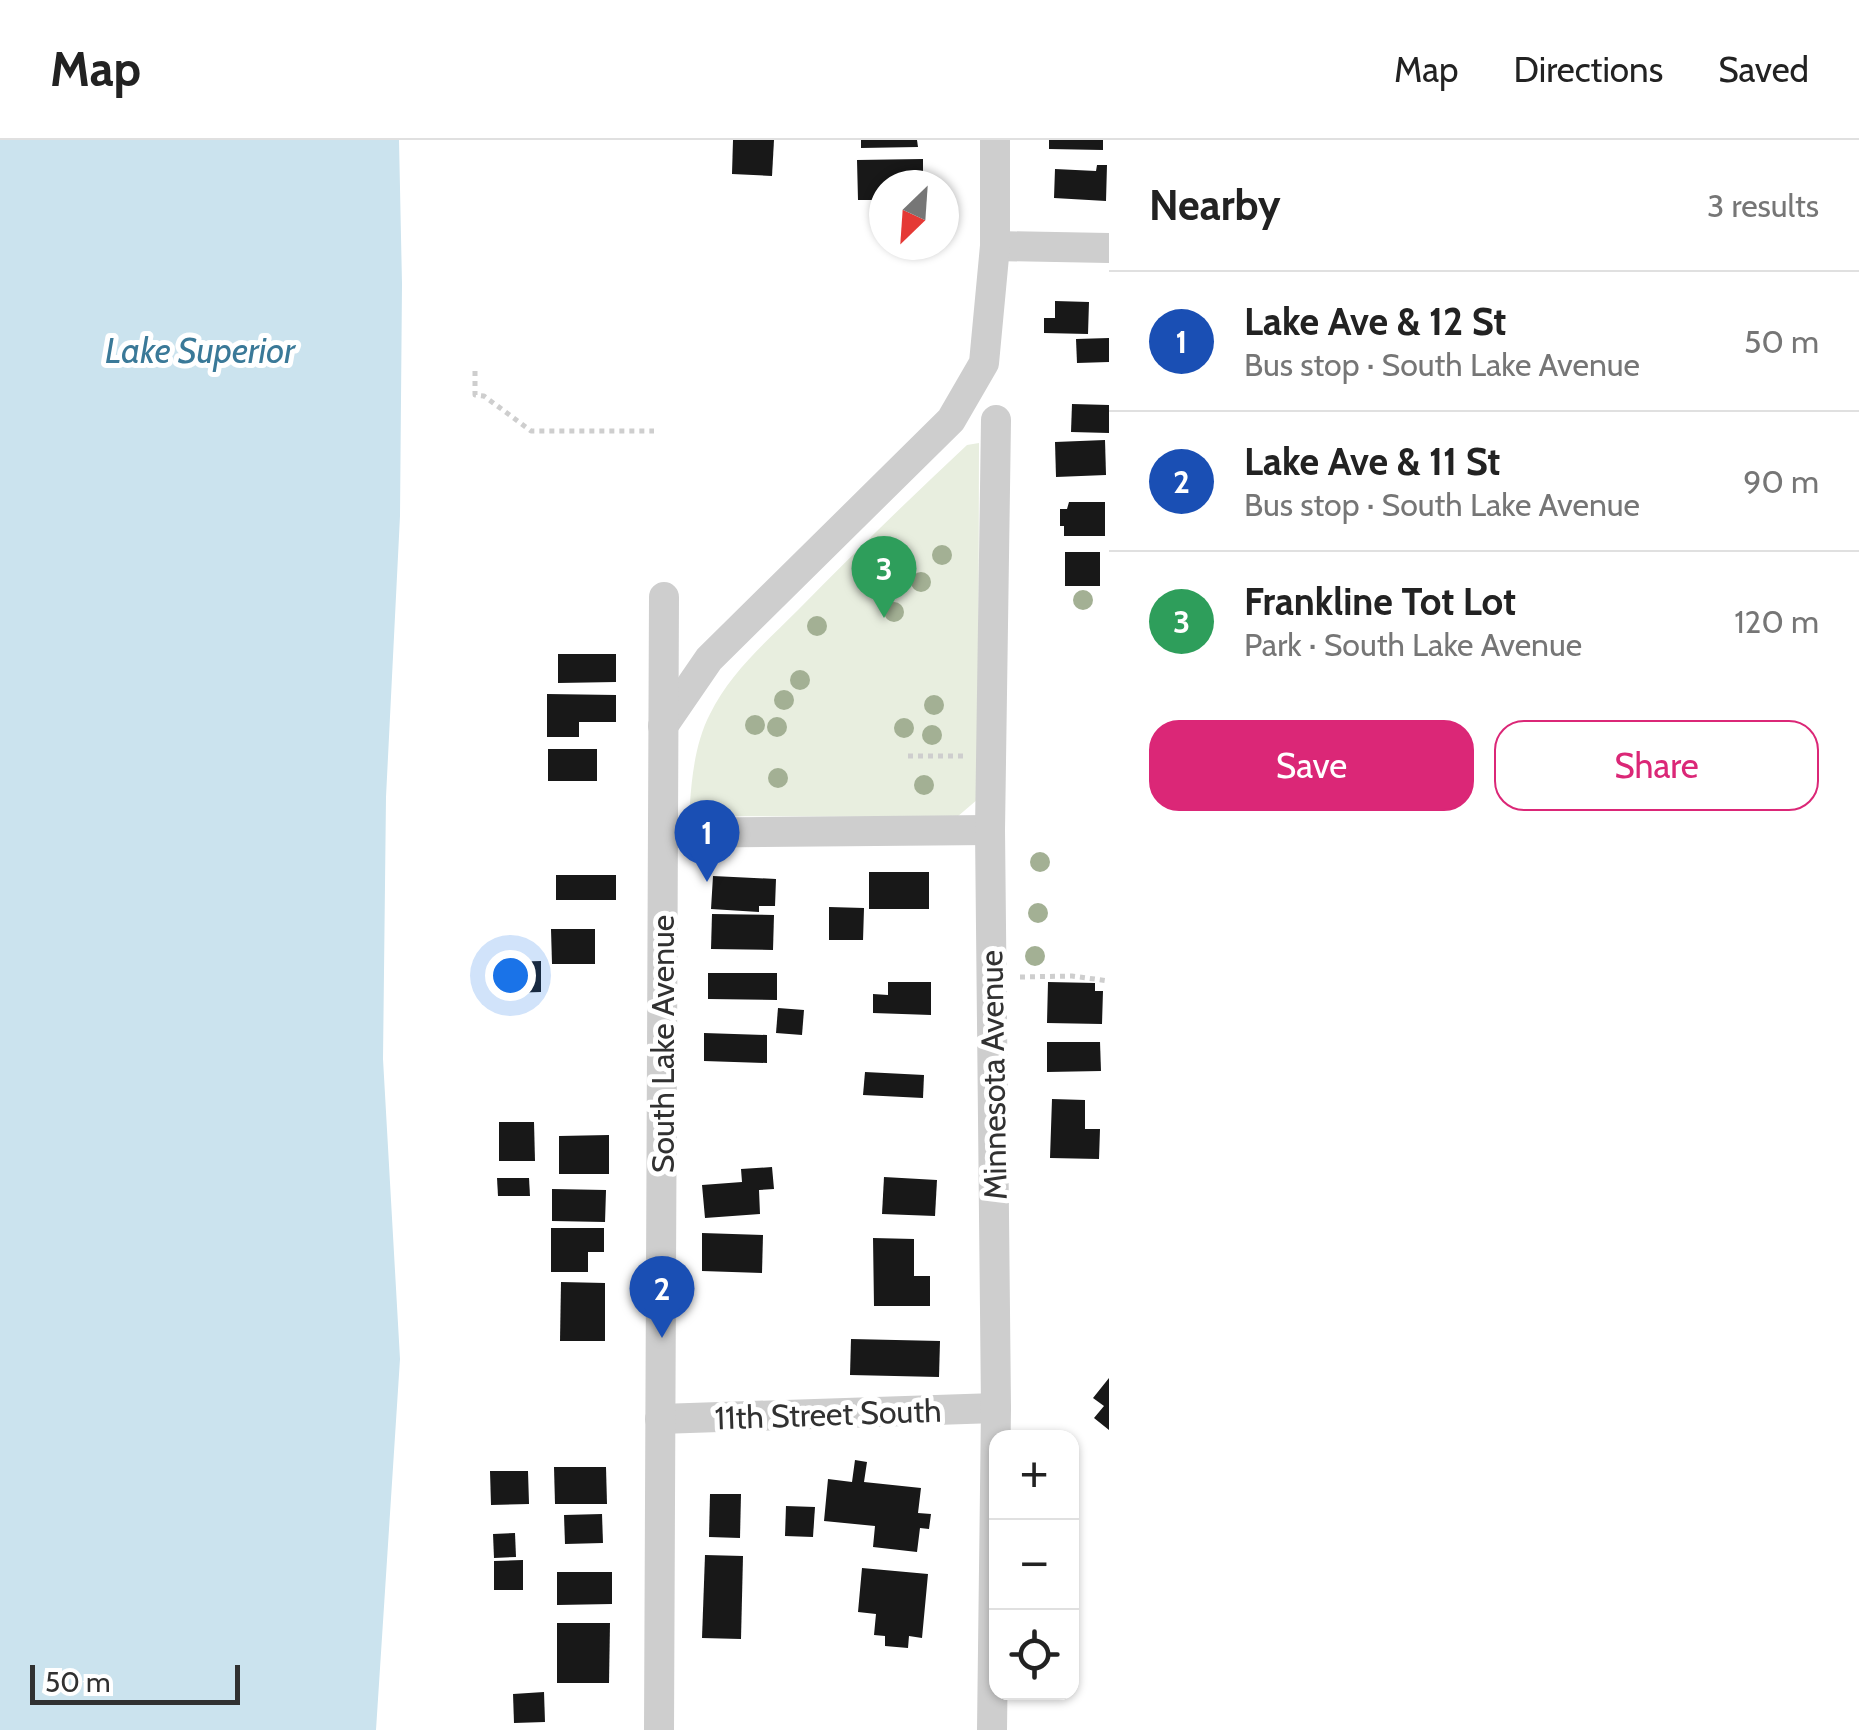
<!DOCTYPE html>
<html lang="en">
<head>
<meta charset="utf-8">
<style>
	body { margin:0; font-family:Cabin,sans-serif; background:#f2f2f2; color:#222 }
	.controls { position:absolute; right:30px; bottom:30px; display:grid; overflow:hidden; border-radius:20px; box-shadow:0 2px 8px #0004 }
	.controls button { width:90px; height:90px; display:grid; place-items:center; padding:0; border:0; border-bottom:2px solid #e0e0e0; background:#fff; color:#222; font:50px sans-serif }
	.compass { position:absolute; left:869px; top:30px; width:90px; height:90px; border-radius:50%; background:#fff; box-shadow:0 2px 8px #0004; rotate:205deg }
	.scale { position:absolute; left:30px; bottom:25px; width:210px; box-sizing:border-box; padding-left:10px; border:5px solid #313131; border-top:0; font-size:28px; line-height:35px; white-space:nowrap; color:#313131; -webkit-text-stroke:8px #fff; paint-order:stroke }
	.you { position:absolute; left:510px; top:835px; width:35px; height:35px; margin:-25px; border:8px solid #fff; border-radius:50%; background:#1a73e8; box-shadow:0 0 0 15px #1a73e833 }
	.badge { display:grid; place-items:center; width:65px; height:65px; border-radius:50%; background:#db2777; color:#fff; font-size:32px; font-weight:700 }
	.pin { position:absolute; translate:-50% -82px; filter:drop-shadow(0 2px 5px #0008) }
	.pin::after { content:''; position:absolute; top:52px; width:35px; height:30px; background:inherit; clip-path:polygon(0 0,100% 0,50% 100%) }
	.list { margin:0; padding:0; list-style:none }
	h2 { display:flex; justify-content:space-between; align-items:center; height:130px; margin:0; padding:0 40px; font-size:42px }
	h2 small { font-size:32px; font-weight:400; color:#767676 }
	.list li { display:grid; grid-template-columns:65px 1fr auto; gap:30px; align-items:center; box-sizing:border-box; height:140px; padding:0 40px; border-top:2px solid #e0e0e0 }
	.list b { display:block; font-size:38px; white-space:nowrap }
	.list p { margin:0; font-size:32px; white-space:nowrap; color:#767676 }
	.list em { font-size:32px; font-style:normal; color:#767676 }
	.actions { display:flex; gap:20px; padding:30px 40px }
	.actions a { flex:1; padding:22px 0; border:2px solid #db2777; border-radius:30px; text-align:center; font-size:35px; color:#db2777 }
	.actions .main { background:#db2777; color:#fff }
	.icon { flex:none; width:55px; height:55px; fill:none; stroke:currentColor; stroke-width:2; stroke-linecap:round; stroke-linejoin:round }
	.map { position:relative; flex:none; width:1109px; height:1590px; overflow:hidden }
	header { display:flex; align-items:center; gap:60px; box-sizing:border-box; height:140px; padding:0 50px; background:#fff; border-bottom:2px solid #e0e0e0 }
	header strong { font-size:48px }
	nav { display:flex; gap:55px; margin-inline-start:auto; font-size:35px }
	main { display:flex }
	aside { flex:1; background:#fff }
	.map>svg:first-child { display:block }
	.green { fill:#e8eedf }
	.water { fill:#cbe3ee }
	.building { fill:#181818 }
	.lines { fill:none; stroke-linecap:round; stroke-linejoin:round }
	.path { stroke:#cecece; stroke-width:5; stroke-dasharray:5 5; stroke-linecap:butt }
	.minor { stroke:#cecece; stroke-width:30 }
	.tree { fill:#a3b094 }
	.labels { text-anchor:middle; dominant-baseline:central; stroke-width:10; stroke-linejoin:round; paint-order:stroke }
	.street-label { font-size:32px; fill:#313131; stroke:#fff }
	.water-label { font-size:35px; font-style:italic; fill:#3a7998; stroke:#fff }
</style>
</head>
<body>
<header>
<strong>Map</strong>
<nav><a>Map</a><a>Directions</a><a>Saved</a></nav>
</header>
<main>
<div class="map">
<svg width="1109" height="1590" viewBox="0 0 1109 1590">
	<rect width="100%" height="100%" fill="#fff"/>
	<path class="green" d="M979,303L978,659L957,677L704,676L692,669L690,663C692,634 696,601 710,574C730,533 766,502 798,470C853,414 909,359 967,305Z"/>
	<polygon class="water" points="0,0 399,0 402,144 400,376 386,657 383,919 400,1219 376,1590 0,1590"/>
	<g class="building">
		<polygon points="733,0 774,0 772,36 732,34"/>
		<polygon points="861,0 917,0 918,7 861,8"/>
		<polygon points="1049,0 1103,0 1103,10 1049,9"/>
		<polygon points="923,19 923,45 884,45 884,60 858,60 857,20"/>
		<polygon points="1097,25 1107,25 1106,61 1054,58 1055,29 1096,31"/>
		<polygon points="1055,161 1089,162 1088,194 1044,193 1044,178 1055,178"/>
		<polygon points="1109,198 1109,222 1077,223 1076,199"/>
		<polygon points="1072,264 1109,265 1109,293 1071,292"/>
		<polygon points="1105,300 1106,335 1056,337 1055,302"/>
		<polygon points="1069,362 1105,362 1105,396 1064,396 1064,386 1060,386 1060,369 1067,369"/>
		<rect x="1065" y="412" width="35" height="34"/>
		<polygon points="558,514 616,514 616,542 558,543"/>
		<polygon points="547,554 616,555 616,582 579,582 579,597 547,597"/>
		<rect x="548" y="609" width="49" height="32"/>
		<rect x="869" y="732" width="60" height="37"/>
		<rect x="556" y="735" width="60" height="25"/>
		<polygon points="713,736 776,739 775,766 759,766 759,772 711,769"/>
		<polygon points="829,767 864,768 863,800 829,800"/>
		<polygon points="712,774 774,775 773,810 711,809"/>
		<polygon points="551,789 595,789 595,824 552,824"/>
		<polygon points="541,821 541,852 508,853 507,822"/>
		<polygon points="708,833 777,833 777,860 708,859"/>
		<polygon points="888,842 931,842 931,875 873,873 873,854 888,855"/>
		<polygon points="1048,842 1095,843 1095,851 1103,851 1102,884 1047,883"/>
		<polygon points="778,868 804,870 802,895 776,893"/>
		<polygon points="704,893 767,895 767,923 704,921"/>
		<polygon points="1047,902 1100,902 1101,931 1047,932"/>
		<polygon points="865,932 924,935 923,958 863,955"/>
		<polygon points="1052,959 1085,960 1085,989 1100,989 1099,1019 1050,1018"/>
		<polygon points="499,982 534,982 535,1021 499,1021"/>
		<polygon points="609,995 609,1034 559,1034 559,996"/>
		<polygon points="772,1027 774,1049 759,1050 760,1074 705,1078 702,1045 742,1042 741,1029"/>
		<polygon points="884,1037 937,1040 935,1076 882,1074"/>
		<polygon points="497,1038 529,1038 530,1056 498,1056"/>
		<polygon points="552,1049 606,1050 605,1082 552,1081"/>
		<polygon points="551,1088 604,1088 604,1112 588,1112 588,1132 551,1132"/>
		<polygon points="702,1093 763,1095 762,1133 702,1131"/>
		<polygon points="873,1098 914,1099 914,1136 930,1136 930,1166 874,1166"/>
		<polygon points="561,1142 605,1143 605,1201 560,1201"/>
		<polygon points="851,1199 940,1201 939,1237 850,1235"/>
		<polygon points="1109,1238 1109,1290 1094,1278 1104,1266 1093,1258"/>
		<polygon points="855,1320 867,1322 864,1342 921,1348 918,1373 931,1374 929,1389 920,1388 917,1412 873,1407 875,1386 824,1381 828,1339 852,1342"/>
		<polygon points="554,1327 606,1327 607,1364 555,1364"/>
		<polygon points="490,1331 528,1331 529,1364 491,1365"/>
		<polygon points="710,1354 741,1354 740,1398 709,1397"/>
		<polygon points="786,1366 815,1367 813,1397 785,1396"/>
		<polygon points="602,1374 603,1403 565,1404 564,1375"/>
		<polygon points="515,1393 516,1417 494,1418 493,1394"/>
		<polygon points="705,1415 743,1416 741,1499 702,1498"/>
		<polygon points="523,1420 523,1450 494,1450 494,1421"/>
		<polygon points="862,1428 928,1434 922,1498 909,1496 908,1508 885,1506 885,1496 874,1495 876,1474 858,1472"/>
		<polygon points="557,1432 612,1432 612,1464 557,1465"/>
		<polygon points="557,1483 610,1483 609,1543 557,1543"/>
		<polygon points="544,1552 545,1582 514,1583 513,1554"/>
	</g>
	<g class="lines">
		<g class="path">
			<polyline points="475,231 475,255 484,256 531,291 654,291"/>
			<polyline points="908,616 963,616"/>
			<polyline points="1020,837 1072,836 1109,841"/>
		</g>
		<g class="minor">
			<polyline points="995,106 1109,108"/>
			<polyline points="663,586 709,519 951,280 984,223 995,106 995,0"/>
			<polyline points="663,693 990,690"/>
			<polyline points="660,1279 996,1268"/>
			<polyline points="659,1590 664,457"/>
			<polyline points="992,1590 996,1268 990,690 996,280"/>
		</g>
	</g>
	<g class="tree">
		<circle cx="942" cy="415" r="10"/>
		<circle cx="921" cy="442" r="10"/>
		<circle cx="1083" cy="460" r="10"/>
		<circle cx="894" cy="472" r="10"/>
		<circle cx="817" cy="486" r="10"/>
		<circle cx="800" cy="540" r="10"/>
		<circle cx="784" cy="560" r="10"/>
		<circle cx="934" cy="565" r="10"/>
		<circle cx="755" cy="585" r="10"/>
		<circle cx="777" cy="587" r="10"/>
		<circle cx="904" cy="588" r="10"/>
		<circle cx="932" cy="595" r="10"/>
		<circle cx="778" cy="638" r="10"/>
		<circle cx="924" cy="645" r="10"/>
		<circle cx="1040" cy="722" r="10"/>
		<circle cx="1038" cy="773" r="10"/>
		<circle cx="1035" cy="816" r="10"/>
	</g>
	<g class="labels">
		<g class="street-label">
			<text transform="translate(662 904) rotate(-90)">South Lake Avenue</text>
			<text transform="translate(993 935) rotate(-91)">Minnesota Avenue</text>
			<text transform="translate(828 1274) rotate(-2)">11th Street South</text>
		</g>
		<g class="water-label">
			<text x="200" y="210">Lake Superior</text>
		</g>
	</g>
</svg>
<div class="controls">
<button>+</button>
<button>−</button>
<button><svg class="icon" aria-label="locate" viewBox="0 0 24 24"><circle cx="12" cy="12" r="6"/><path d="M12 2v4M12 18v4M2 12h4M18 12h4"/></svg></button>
</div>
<svg class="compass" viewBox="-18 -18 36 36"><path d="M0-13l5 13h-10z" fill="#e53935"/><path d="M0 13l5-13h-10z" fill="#767676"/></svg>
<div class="scale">50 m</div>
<div class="you"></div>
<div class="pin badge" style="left:707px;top:742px;background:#1a4fb4">1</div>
<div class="pin badge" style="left:662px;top:1198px;background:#1a4fb4">2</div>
<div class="pin badge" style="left:884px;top:478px;background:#2e9e5b">3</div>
</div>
<aside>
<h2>Nearby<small>3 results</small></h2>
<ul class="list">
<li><span class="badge" style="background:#1a4fb4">1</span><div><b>Lake Ave &amp; 12 St</b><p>Bus stop · South Lake Avenue</p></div><em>50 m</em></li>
<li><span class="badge" style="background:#1a4fb4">2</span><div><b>Lake Ave &amp; 11 St</b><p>Bus stop · South Lake Avenue</p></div><em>90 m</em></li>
<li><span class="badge" style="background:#2e9e5b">3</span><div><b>Frankline Tot Lot</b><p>Park · South Lake Avenue</p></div><em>120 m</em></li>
</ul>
<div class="actions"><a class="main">Save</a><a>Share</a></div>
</aside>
</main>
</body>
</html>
